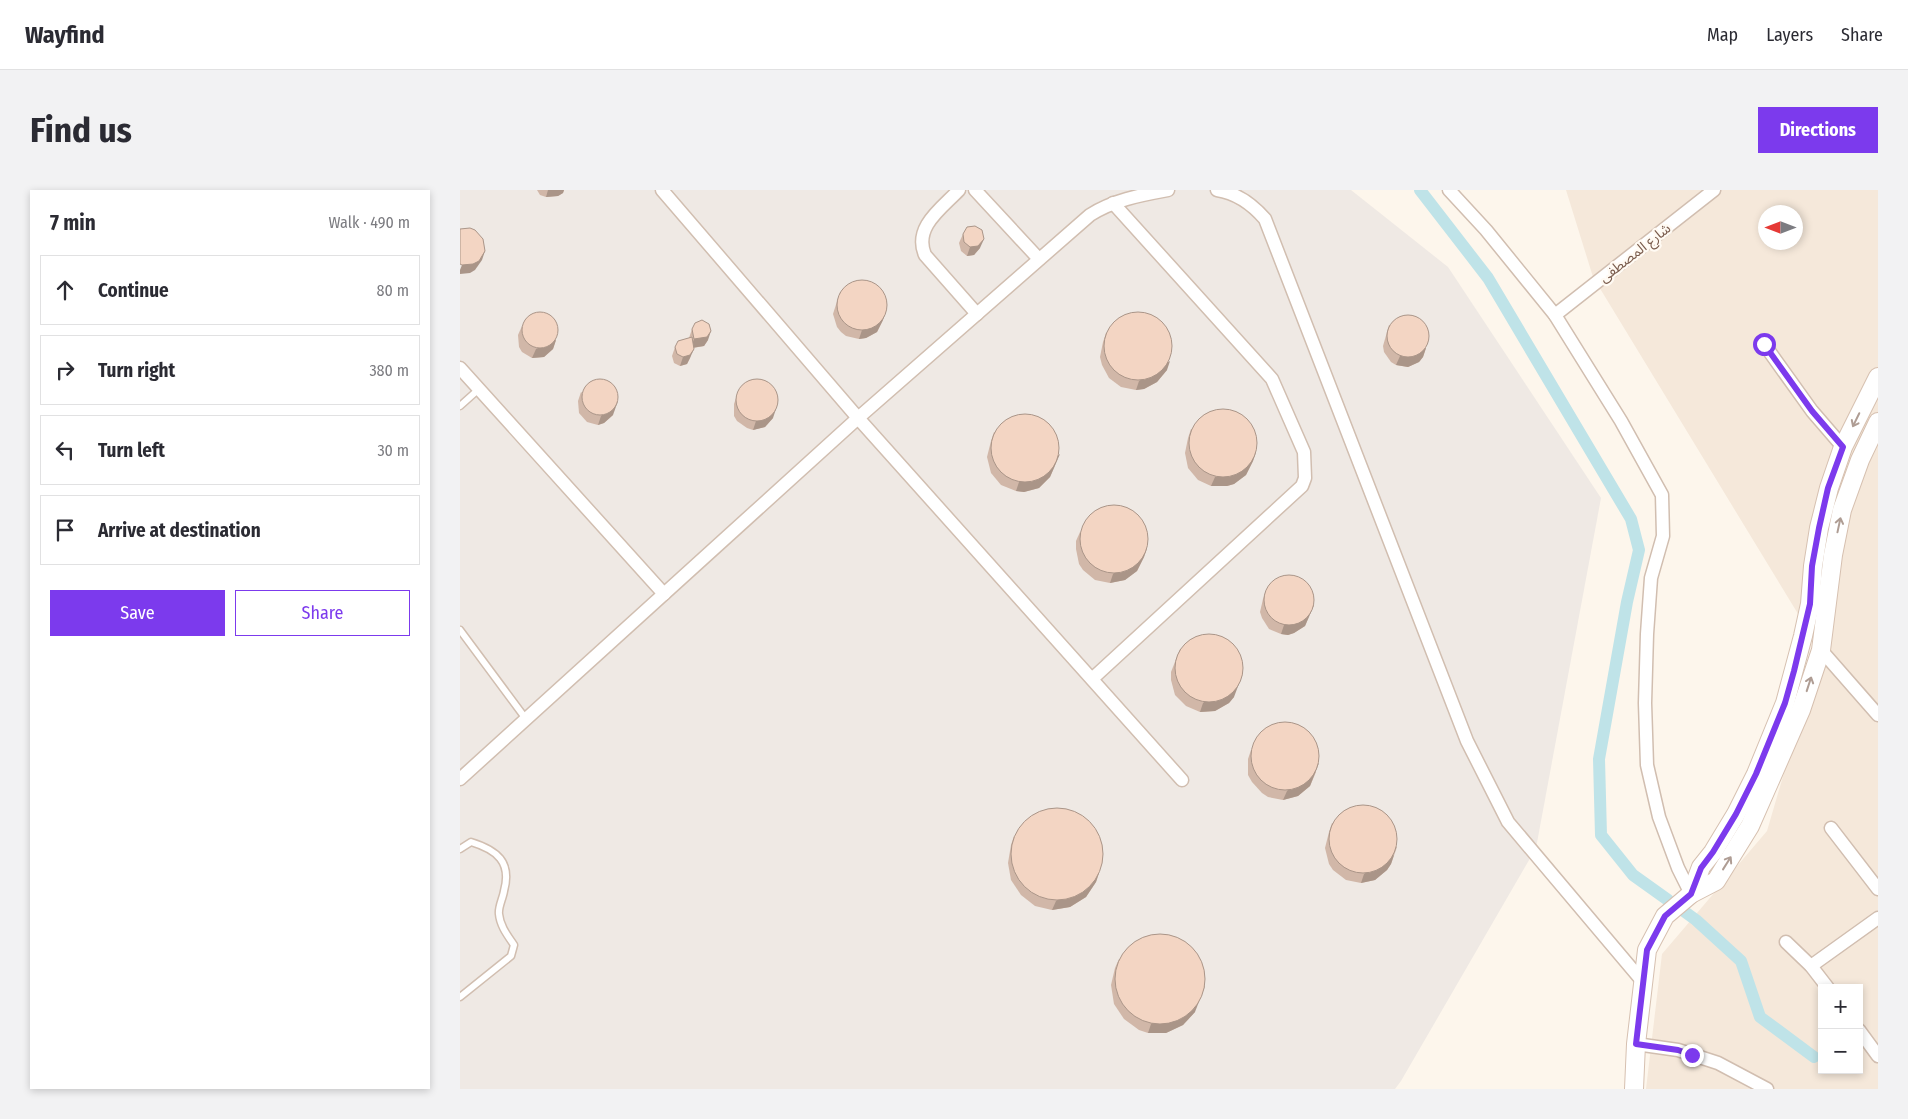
<!DOCTYPE html>
<html lang="en">
<head>
<meta charset="utf-8">
<style>
	body { margin:0; font-family:"Fira Sans Condensed","Noto Sans Arabic",sans-serif; background:#f2f2f3; color:#2b2b33 }
	.controls { position:absolute; right:15px; bottom:15px; display:grid; overflow:hidden; border-radius:0px; box-shadow:0 2px 8px #0003 }
	.controls button { width:45px; height:45px; display:grid; place-items:center; padding:0; border:0; border-bottom:1px solid #e1e1e2; background:#fff; color:#2b2b33; font:25px sans-serif }
	.compass { position:absolute; left:1298px; top:15px; width:45px; height:45px; border-radius:50%; background:#fff; box-shadow:0 2px 8px #0003; rotate:270deg }
	.stop { position:absolute; width:15px; height:15px; margin:-11px; border:4px solid #7c3aed; border-radius:50%; background:#fff }
	.stop.end { background:#7c3aed; border-color:#fff; box-shadow:0 1px 5px #0008 }
	.list { margin:0; padding:0; list-style:none }
	h2 { display:flex; justify-content:space-between; align-items:center; height:65px; margin:0; padding:0 20px; font-size:21px }
	h2 small { font-size:16px; font-weight:400; color:#7c7c81 }
	.list li { display:grid; grid-template-columns:32px 1fr auto; gap:15px; align-items:center; box-sizing:border-box; height:70px; margin:0 10px 10px; padding:0 10px; border:1px solid #e1e1e2; border-radius:0px }
	.list b { display:block; font-size:19px; white-space:nowrap }
	.list em { font-size:16px; font-style:normal; color:#7c7c81 }
	.actions { display:flex; gap:10px; padding:15px 20px }
	.actions a { flex:1; padding:11px 0; border:1px solid #7c3aed; border-radius:0px; text-align:center; font-size:18px; color:#7c3aed }
	.actions .main { background:#7c3aed; color:#fff }
	.icon { flex:none; width:28px; height:28px; fill:none; stroke:currentColor; stroke-width:2; stroke-linecap:round; stroke-linejoin:round }
	.map { position:relative; flex:none; width:1418px; height:899px; overflow:hidden; border-radius:0px }
	header { display:flex; align-items:center; gap:30px; box-sizing:border-box; height:70px; padding:0 25px; background:#fff; border-bottom:1px solid #e1e1e2 }
	header strong { font-size:24px }
	nav { display:flex; gap:28px; margin-inline-start:auto; font-size:18px }
	.intro { display:flex; align-items:center; justify-content:space-between; box-sizing:border-box; height:120px; padding:0 30px }
	h1 { margin:0; font-size:35px }
	.button { padding:12px 22px; border-radius:0px; background:#7c3aed; color:#fff; font-size:18px; font-weight:700 }
	main { display:flex; gap:30px; padding:0 30px }
	aside { flex:1; background:#fff; border-radius:0px; box-shadow:0 2px 8px #0003 }
	.map>svg:first-child { display:block }
	.residential { fill:#f5e8da; fill-rule:evenodd }
	.industrial { fill:#efe9e4 }
	.lines { fill:none; stroke-linecap:round; stroke-linejoin:round }
	.canal { stroke:#bfe3e8; stroke-width:12 }
	.lane-casing { stroke:#d1beb0; stroke-width:9 }
	.street-casing { stroke:#d1beb0; stroke-width:15 }
	.secondary-casing { stroke:#d6c0b0; stroke-width:20 }
	.lane { stroke:#fff; stroke-width:6 }
	.street { stroke:#fff; stroke-width:12 }
	.secondary { stroke:#fff; stroke-width:18 }
	.wall { fill:#d1b7a8 }
	.shaded-wall { fill:#aa9588 }
	.building { fill:#f3d5c3; stroke:#aa9588 }
	.oneway { stroke:#af9d94 }
	.route { stroke:#7c3aed; stroke-width:6 }
	.labels { text-anchor:middle; dominant-baseline:central; stroke-width:4.5; stroke-linejoin:round; paint-order:stroke }
	.street-label { font-size:14px; fill:#7a5c4d; stroke:#fffaf3 }
</style>
</head>
<body>
<header>
<strong>Wayfind</strong>
<nav><a>Map</a><a>Layers</a><a>Share</a></nav>
</header>
<div class="intro"><h1>Find us</h1><a class="button">Directions</a></div>
<main>
<aside>
<h2>7 min<small>Walk · 490 m</small></h2>
<ul class="list">
<li><svg class="icon" aria-label="ahead" viewBox="0 0 24 24"><path d="M12 20V5M6 11l6-6 6 6"/></svg><div><b>Continue</b></div><em>80 m</em></li>
<li><svg class="icon" aria-label="right" viewBox="0 0 24 24"><path d="M7 20v-9h11M14 6l5 5-5 5"/></svg><div><b>Turn right</b></div><em>380 m</em></li>
<li><svg class="icon" aria-label="left" viewBox="0 0 24 24"><path d="M17 20v-9H6M10 6l-5 5 5 5"/></svg><div><b>Turn left</b></div><em>30 m</em></li>
<li><svg class="icon" aria-label="arrive" viewBox="0 0 24 24"><path d="M6 21V4h12l-3 4 3 4H6"/></svg><div><b>Arrive at destination</b></div></li>
</ul>
<div class="actions"><a class="main">Save</a><a>Share</a></div>
</aside>
<div class="map">
<svg width="1418" height="899" viewBox="0 0 1418 899">
	<rect width="100%" height="100%" fill="#fdf6ec"/>
	<path class="residential" d="M1106,0H1418V899H1186L1202,764L1307,641L1360,460L1133,87ZM1306,22H1336V52H1306ZM1362,798H1399V880H1362Z"/>
	<polygon class="industrial" points="0,0 891,0 988,77 1141,308 1076,658 941,891 935,899 0,899"/>
	<g class="lines">
		<g class="canal">
			<polyline points="960,0 1028,88 1171,329 1179,360 1167,412 1139,569 1141,645 1173,685 1208,710"/>
			<polyline points="1225,722 1236,730 1281,771 1300,827 1354,867"/>
		</g>
		<defs>
			<g id="lane">
				<polyline points="0,216 19,199"/>
				<polyline points="0,440 66,529"/>
				<path d="M0,659L11,652C37,660 52,672 44,701C43,708 38,717 39,724C40,736 48,746 54,755L51,766L0,807"/>
			</g>
			<g id="street">
				<polyline points="202,0 398,228 722,590"/>
				<path d="M499,0C482,18 453,37 465,65L517,124"/>
				<polyline points="515,0 579,69"/>
				<path d="M757,0C777,3 792,14 805,29L1007,551L1048,632L1183,792"/>
				<polyline points="989,0 1026,40 1095,125 1161,231 1202,305 1203,346 1191,388 1187,444 1185,513 1187,575 1199,627 1218,678 1231,704"/>
				<polyline points="1095,125 1254,0"/>
				<polyline points="1304,154 1352,221 1383,257"/>
				<polyline points="0,178 204,404"/>
				<polyline points="1361,460 1418,525"/>
				<polyline points="632,489 842,296 845,288 844,262 812,189 653,13"/>
				<path d="M0,589L398,228L630,25C653,10 681,5 708,0"/>
				<polyline points="1371,638 1418,699"/>
				<polyline points="1326,752 1351,776 1368,798"/>
				<polyline points="1351,776 1418,728"/>
				<polyline points="1399,840 1418,866"/>
				<polyline points="1176,854 1218,860 1258,873 1307,899"/>
			</g>
			<g id="secondary">
				<polyline points="1231,704 1241,677 1253,662 1276,624 1296,584 1325,513 1343,446 1350,414 1353,376 1359,338 1369,298 1383,257 1418,187"/>
				<polyline points="1174,899 1176,854 1187,760 1205,726 1231,704 1256,691 1290,636 1341,520 1361,460 1373,365 1382,320 1400,270 1418,232"/>
			</g>
		</defs>
		<use href="#lane" class="lane-casing"/>
		<use href="#street" class="street-casing"/>
		<use href="#secondary" class="secondary-casing"/>
		<use href="#lane" class="lane"/>
		<use href="#street" class="street"/>
		<use href="#secondary" class="secondary"/>
	</g>
	<g class="wall">
		<polygon points="77,0 104,0 103,3 98,6 86,7 80,5"/>
		<polygon points="503,44 520,58 514,65 507,66 501,61 499,53"/>
		<polygon points="380,102 423,130 417,142 406,148 399,149 386,146 381,142 377,137 373,124"/>
		<polygon points="929,135 966,158 963,167 959,172 948,177 936,175 931,172 924,162 923,156"/>
		<polygon points="62,136 96,150 93,159 84,167 72,168 62,162 59,157 58,145"/>
		<polygon points="232,139 248,150 244,156 233,158 230,168 227,174 220,176 214,173 212,166 215,157 229,148"/>
		<polygon points="646,143 707,180 697,192 684,199 676,200 661,197 649,188 642,175 640,167 643,152"/>
		<polygon points="121,202 153,225 144,233 138,235 127,232 119,223 118,211"/>
		<polygon points="277,205 313,228 305,237 293,240 287,238 277,231 274,226 274,214"/>
		<polygon points="731,239 796,262 793,271 786,285 774,294 767,296 751,296 738,290 728,278 725,263 728,248"/>
		<polygon points="534,242 596,273 590,287 579,298 564,302 556,301 541,295 531,283 527,267 531,251"/>
		<polygon points="620,342 687,358 684,367 677,381 665,390 650,393 635,390 623,380 619,374 616,359 616,351"/>
		<polygon points="806,400 854,415 845,436 834,443 828,445 821,444 809,439 802,428 800,422 803,409"/>
		<polygon points="720,459 774,507 769,513 755,521 740,522 726,516 715,505 711,490 711,482"/>
		<polygon points="791,560 856,582 850,596 838,606 823,610 808,607 802,603 792,592 788,585 788,569"/>
		<polygon points="872,633 937,657 931,674 927,680 915,690 901,693 886,690 873,680 869,674 865,658 869,642"/>
		<polygon points="554,646 639,683 636,692 626,707 610,717 592,720 575,716 561,705 551,690 548,673 551,655"/>
		<polygon points="659,769 735,822 723,835 706,843 688,843 679,840 664,829 654,814 651,795 655,778"/>
	</g>
	<g class="shaded-wall">
		<polygon points="88,0 104,0 103,3 98,6 86,7"/>
		<polygon points="524,49 520,58 514,65 507,66 510,57"/>
		<polygon points="25,61 22,70 15,80 10,83 0,84 0,80 2,75"/>
		<polygon points="426,122 423,130 417,142 406,148 399,149 402,140"/>
		<polygon points="251,141 248,150 244,156 231,158 234,149"/>
		<polygon points="96,150 93,159 84,167 72,168 76,159"/>
		<polygon points="966,158 963,167 959,172 948,177 936,175 940,166"/>
		<polygon points="234,159 230,168 227,174 220,176 223,167"/>
		<polygon points="710,171 707,180 697,192 684,199 676,200 679,191"/>
		<polygon points="158,211 153,225 144,233 138,235 141,226"/>
		<polygon points="316,219 313,228 305,237 293,240 296,231"/>
		<polygon points="796,262 793,271 786,285 774,294 767,296 751,296 755,287"/>
		<polygon points="600,264 590,287 579,298 564,302 556,301 559,292"/>
		<polygon points="687,358 684,367 677,381 665,390 650,393 653,384"/>
		<polygon points="854,415 845,436 834,443 828,445 821,444 824,435"/>
		<polygon points="783,483 774,507 769,513 755,521 740,522 743,513"/>
		<polygon points="859,573 850,596 838,606 823,610 827,601"/>
		<polygon points="934,665 931,674 927,680 915,690 901,693 904,684"/>
		<polygon points="639,683 636,692 626,707 610,717 592,720 596,711"/>
		<polygon points="745,796 735,822 723,835 706,843 688,843 691,834"/>
	</g>
	<g class="building">
		<polygon points="515,36 522,40 524,49 518,56 510,57 504,52 503,44 507,37"/>
		<polygon points="10,38 15,40 23,49 25,61 19,71 13,74 2,75 0,74 0,39"/>
		<circle cx="402" cy="115" r="25"/>
		<circle cx="80" cy="140" r="18"/>
		<circle cx="678" cy="156" r="34"/>
		<circle cx="948" cy="146" r="21"/>
		<polygon points="242,130 249,134 251,141 247,147 234,149 232,139 235,133"/>
		<polygon points="232,147 234,159 230,165 223,167 217,164 215,157 218,151"/>
		<circle cx="140" cy="207" r="18"/>
		<circle cx="297" cy="210" r="21"/>
		<circle cx="763" cy="253" r="34"/>
		<circle cx="565" cy="258" r="34"/>
		<circle cx="654" cy="349" r="34"/>
		<circle cx="829" cy="410" r="25"/>
		<circle cx="749" cy="478" r="34"/>
		<circle cx="825" cy="566" r="34"/>
		<circle cx="903" cy="649" r="34"/>
		<circle cx="597" cy="664" r="46"/>
		<circle cx="700" cy="789" r="45"/>
	</g>
	<defs><path id="oneway-shaft" d="M-6 0H5M1.5-3L5.5 0L1.5 3" fill="none" stroke-width="1.6" stroke-linecap="round" stroke-linejoin="round" transform="scale(1.25)"/></defs>
	<g class="oneway">
		<use href="#oneway-shaft" transform="translate(1396 230) rotate(116)"/>
		<use href="#oneway-shaft" transform="translate(1379 335) rotate(-78)"/>
		<use href="#oneway-shaft" transform="translate(1349 494) rotate(-72)"/>
		<use href="#oneway-shaft" transform="translate(1267 673) rotate(-58)"/>
	</g>
	<g class="lines">
		<polyline class="route" points="1232,865 1218,860 1176,854 1187,760 1205,726 1231,704 1241,678 1253,662 1276,624 1296,584 1325,513 1334,481 1350,414 1352,376 1359,338 1368,298 1383,257 1352,221 1304,154"/>
	</g>
	<g class="labels">
		<g class="street-label">
			<text transform="translate(1175 63) rotate(-38)">شارع المصطفى</text>
		</g>
	</g>
</svg>
<div class="controls">
<button>+</button>
<button>−</button>
</div>
<svg class="compass" viewBox="-18 -18 36 36"><path d="M0-13l5 13h-10z" fill="#e53935"/><path d="M0 13l5-13h-10z" fill="#7c7c81"/></svg>
<div class="stop" style="left:1304px;top:154px"></div>
<div class="stop end" style="left:1232px;top:865px"></div>
</div>
</main>
</body>
</html>
